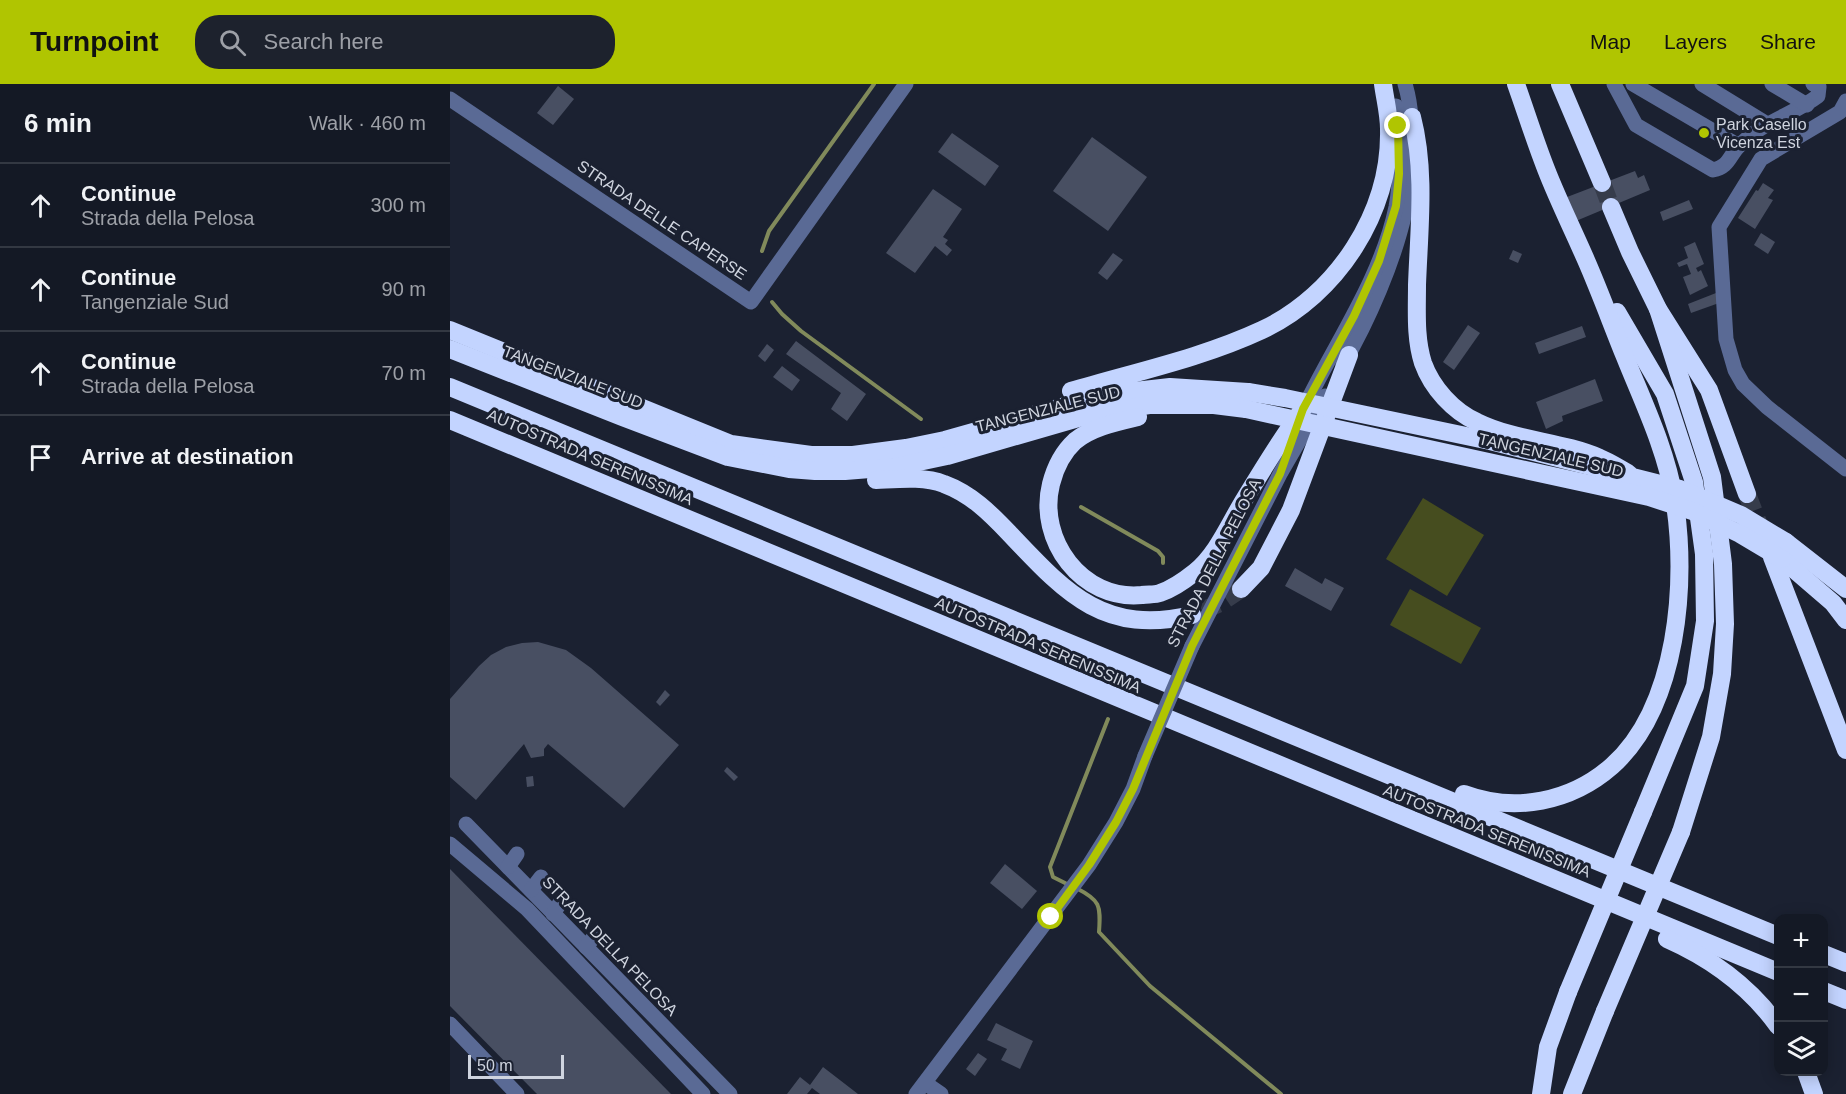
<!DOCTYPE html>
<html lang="en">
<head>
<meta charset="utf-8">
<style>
	body { margin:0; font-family:Helvetica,sans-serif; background:#1d222d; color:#f1f3f6 }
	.controls { position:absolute; right:18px; bottom:18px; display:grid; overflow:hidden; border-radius:12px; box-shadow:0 3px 15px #0003 }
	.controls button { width:54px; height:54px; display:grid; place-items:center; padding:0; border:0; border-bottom:2px solid #333842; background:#141925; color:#f1f3f6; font:30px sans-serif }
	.scale { position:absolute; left:18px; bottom:15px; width:96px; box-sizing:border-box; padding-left:6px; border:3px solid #cfd4df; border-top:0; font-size:16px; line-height:21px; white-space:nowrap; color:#cfd4df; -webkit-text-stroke:4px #1b2131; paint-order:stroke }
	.stop { position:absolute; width:18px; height:18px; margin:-14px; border:4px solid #b0c501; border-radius:50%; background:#fff }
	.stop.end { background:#b0c501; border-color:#fff; box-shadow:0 2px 6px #0008 }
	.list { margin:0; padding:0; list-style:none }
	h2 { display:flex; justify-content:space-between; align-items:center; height:78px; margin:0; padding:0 24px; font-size:26px }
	h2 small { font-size:20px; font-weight:400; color:#9da0a7 }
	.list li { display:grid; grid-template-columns:39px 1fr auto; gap:18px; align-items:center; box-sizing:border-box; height:84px; padding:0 24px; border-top:2px solid #333842 }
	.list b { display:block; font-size:22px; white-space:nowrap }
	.list p { margin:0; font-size:20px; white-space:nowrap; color:#9da0a7 }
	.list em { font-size:20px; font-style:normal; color:#9da0a7 }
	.icon { flex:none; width:33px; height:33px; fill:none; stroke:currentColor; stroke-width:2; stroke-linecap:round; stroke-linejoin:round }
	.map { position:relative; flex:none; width:1396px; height:1010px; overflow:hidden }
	header { display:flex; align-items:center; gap:36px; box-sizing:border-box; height:84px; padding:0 30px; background:#b0c501; color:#111 }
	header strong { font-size:28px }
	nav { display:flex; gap:33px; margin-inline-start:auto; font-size:21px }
	.search { width:420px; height:54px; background:#1d222d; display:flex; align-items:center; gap:15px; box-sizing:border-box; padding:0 21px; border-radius:24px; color:#9da0a7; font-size:22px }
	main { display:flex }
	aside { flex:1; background:#141925 }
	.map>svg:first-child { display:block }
	.green { fill:#464d1f }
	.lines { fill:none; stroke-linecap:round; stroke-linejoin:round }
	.stream { stroke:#818a5b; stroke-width:4 }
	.building { fill:#484f62 }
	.highway-tunnel { stroke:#363c4b; stroke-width:18; stroke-dasharray:18 9; stroke-linecap:butt }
	.minor { stroke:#5a6a95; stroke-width:15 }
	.highway { stroke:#c3d4ff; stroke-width:18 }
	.minor-bridge { stroke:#5a6a95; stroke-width:15 }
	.highway-bridge { stroke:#c3d4ff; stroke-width:18 }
	.route { stroke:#b0c501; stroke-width:8 }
	.poi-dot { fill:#b0c501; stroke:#1b2131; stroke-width:2 }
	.labels { text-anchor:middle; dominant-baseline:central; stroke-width:6; stroke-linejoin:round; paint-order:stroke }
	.poi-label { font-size:16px; fill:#cfd4df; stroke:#1b2131; text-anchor:start }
	.street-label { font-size:16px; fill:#cfd4df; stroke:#1b2131 }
</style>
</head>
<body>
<header>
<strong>Turnpoint</strong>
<div class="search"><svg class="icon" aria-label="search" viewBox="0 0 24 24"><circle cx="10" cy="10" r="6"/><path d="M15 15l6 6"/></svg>Search here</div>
<nav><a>Map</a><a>Layers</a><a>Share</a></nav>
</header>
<main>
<aside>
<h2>6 min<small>Walk · 460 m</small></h2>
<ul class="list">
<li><svg class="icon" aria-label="ahead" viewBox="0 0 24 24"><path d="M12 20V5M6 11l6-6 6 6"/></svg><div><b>Continue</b><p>Strada della Pelosa</p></div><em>300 m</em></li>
<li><svg class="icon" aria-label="ahead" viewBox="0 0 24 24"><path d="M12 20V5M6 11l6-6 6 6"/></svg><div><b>Continue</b><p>Tangenziale Sud</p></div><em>90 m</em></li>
<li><svg class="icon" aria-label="ahead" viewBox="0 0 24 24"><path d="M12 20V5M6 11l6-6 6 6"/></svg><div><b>Continue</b><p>Strada della Pelosa</p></div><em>70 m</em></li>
<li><svg class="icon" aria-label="arrive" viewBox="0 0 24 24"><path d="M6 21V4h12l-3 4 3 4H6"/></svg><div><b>Arrive at destination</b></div></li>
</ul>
</aside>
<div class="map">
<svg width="1396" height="1010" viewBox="0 0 1396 1010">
	<rect width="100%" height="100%" fill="#1b2131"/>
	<g class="green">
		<polygon points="973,414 1034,451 997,512 936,475"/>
		<polygon points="960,505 1031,544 1011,580 940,541"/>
	</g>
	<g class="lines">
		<g class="stream">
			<polyline points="312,167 319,147 424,0"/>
			<polyline points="322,218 332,230 351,247 471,335"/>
			<polyline points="631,423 708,467 713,473 713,479"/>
			<polyline points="619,801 603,793 600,783 658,635"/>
			<path d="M626,804C650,816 651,821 649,848L700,902L831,1010"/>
		</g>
	</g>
	<g class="building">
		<polygon points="108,2 124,15 103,41 87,29"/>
		<polygon points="502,49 549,82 535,102 488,68"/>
		<polygon points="642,53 697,93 658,147 603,107"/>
		<polygon points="1185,87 1188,94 1194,91 1200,106 1114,142 1104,118"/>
		<polygon points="1313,99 1324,106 1318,114 1323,116 1305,145 1288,134 1306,106 1308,107"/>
		<polygon points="483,105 512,125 493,153 498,156 495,160 502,166 497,172 485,162 465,189 436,169"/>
		<polygon points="1239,116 1243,125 1213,137 1210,128"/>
		<polygon points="1311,149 1325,158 1318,170 1304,161"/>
		<polygon points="1245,158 1254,180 1246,184 1248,188 1251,186 1258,202 1240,211 1233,193 1241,190 1237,180 1229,183 1227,179 1238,174 1234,163"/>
		<polygon points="1063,166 1072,170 1068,179 1059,175"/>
		<polygon points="663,169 673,176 657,196 648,189"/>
		<polygon points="1266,209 1269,219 1241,229 1238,220"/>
		<polygon points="1018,241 1030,249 1004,286 993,278"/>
		<polygon points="1132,242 1136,253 1089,270 1085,259"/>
		<polygon points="346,257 416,310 397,337 381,325 391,309 336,270"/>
		<polygon points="317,260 324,266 315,278 308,272"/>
		<polygon points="332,282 350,296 342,307 323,293"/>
		<polygon points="1145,295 1153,317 1112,332 1113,337 1096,345 1086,318"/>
		<polygon points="845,484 872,500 875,494 894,504 881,527 835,502"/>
		<polygon points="88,558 116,566 141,584 229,661 174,724 98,660 94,665 94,672 81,674 74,660 26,716 0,693 0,615 29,582 41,571 56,563 72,559"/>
		<polygon points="215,606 220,611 210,622 206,618"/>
		<polygon points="277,683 288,693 284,697 274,687"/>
		<polygon points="83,692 84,702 77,703 76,693"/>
		<polygon points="555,780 587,807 572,825 540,799"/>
		<polygon points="0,785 221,1010 87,1010 0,922"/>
		<polygon points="546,939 583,957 570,985 551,976 557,965 537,956"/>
		<polygon points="528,969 537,975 525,992 516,985"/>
		<polygon points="373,983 408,1010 370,1010 362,1004 357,1010 337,1010 350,993 360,1001"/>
	</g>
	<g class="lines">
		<g class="highway-tunnel">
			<polyline points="1152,99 1161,123"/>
			<polyline points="1297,410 1313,451"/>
			<polyline points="752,527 770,519 791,505"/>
		</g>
		<g class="minor">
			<path d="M1164,0L1186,41L1263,86C1279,83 1279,72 1289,62C1311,38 1343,31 1368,12L1369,3L1363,0"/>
			<polyline points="1183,0 1289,62"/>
			<polyline points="1252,0 1317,40"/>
			<polyline points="1322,0 1357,21"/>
			<polyline points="0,15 301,218 456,0"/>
			<polyline points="1396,17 1390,28 1311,75 1269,143 1276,255 1285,286 1293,300 1317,323 1396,385"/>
			<path d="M893,280C918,238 945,175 955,128C959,108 960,88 960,68C962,44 962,23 955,0"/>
			<path d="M852,328C884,260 930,198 946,123C952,91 950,55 946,22"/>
			<polyline points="742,562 830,390 875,312"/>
			<polyline points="16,740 280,1010"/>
			<polyline points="0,760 77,825 253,1010"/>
			<polyline points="58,783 67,770"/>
			<polyline points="81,806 91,793"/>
			<polyline points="103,830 113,814"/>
			<polyline points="136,863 147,849"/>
			<polyline points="0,940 67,1010"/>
			<polyline points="475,999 491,1010"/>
			<polyline points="466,1010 639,781 666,738 683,705 695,672"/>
		</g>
		<g class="highway">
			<polyline points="1110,0 1152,99"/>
			<path d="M962,33C976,87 969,145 967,201C967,227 965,254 973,279C982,304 1003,327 1027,338C1066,357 1111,357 1150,374C1160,378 1169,384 1178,389"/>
			<polyline points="1161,123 1180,168 1208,225 1259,306 1297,410"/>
			<polyline points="1208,225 1262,393 1273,480 1275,540 1272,590 1261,653 1231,748"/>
			<polyline points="1167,228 1215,310 1244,398 1254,470 1255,537 1245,602 1193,728"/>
			<polyline points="0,246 281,360 361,371 403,371 456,364 495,356 658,310 720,303 798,308"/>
			<polyline points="0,265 172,333 278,373 339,385 365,387 395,387 445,383 497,372 642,330 699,321 764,321 796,325"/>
			<polyline points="0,303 1328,852"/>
			<path d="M621,307C685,288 752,274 812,246C887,211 941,128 939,45C939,30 935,15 933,0"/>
			<path d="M688,333C667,338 642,343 625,357C612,369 605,384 601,400C587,456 632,517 692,511C698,510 705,511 710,509C722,505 735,496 745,488C766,471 778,443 791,421C811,388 830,356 853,325"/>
			<polyline points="0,336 1328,888"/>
			<path d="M426,396C448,395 474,392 494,400C521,410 540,429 559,449C615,508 653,552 742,531"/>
			<polyline points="1336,458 1396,505"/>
			<polyline points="1322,473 1396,666"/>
			<polyline points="1332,475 1383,519 1396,536"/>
			<polyline points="791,505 811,484 841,426 899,271"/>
			<path d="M1014,710C1065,729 1121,718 1162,682C1228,623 1238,497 1224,414C1216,365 1193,318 1175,273C1162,241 1150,208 1136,176C1123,146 1108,116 1096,85C1085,57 1076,28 1066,0"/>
			<path d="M1217,855C1260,874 1300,903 1328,942"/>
			<polyline points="1374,870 1396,879"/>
			<polyline points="1374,907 1396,916"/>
			<polyline points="1356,988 1364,1010"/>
			<polyline points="1091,1010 1098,963 1118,908"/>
			<polyline points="1122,1010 1155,927"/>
		</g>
		<polyline class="minor-bridge" points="695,672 742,562"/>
		<g class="highway-bridge">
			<polyline points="798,308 835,314 1040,357 1230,405 1291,431 1336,458"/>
			<polyline points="796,325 1199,413 1242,427 1290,450 1332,475"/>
			<polyline points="1118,908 1193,728"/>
			<polyline points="1155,927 1231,748"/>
		</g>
	</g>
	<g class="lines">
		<polyline class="route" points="601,833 639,781 666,738 683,705 742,562 830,390 853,325 904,232 929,177 946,122 949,90 948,42"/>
	</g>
	<circle class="poi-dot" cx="1254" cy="49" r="6"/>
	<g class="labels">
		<g class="poi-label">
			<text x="1266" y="40">Park Casello<tspan x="1266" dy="18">Vicenza Est</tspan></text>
		</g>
		<g class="street-label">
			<text transform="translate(212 136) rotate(34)">STRADA DELLE CAPERSE</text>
			<text transform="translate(123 293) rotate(21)">TANGENZIALE SUD</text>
			<text transform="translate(598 325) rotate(-14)">TANGENZIALE SUD</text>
			<text transform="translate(1101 371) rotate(13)">TANGENZIALE SUD</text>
			<text transform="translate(140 373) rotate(23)">AUTOSTRADA SERENISSIMA</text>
			<text transform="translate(764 479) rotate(-63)">STRADA DELLA PELOSA</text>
			<text transform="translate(588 561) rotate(23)">AUTOSTRADA SERENISSIMA</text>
			<text transform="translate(1037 747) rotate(22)">AUTOSTRADA SERENISSIMA</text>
			<text transform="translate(160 862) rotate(46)">STRADA DELLA PELOSA</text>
		</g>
	</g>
</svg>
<div class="controls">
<button>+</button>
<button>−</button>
<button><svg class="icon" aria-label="layers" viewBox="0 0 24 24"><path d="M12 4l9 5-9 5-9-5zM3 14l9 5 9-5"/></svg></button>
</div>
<div class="scale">50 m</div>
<div class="stop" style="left:601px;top:833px"></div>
<div class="stop end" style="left:948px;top:42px"></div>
</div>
</main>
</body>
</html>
